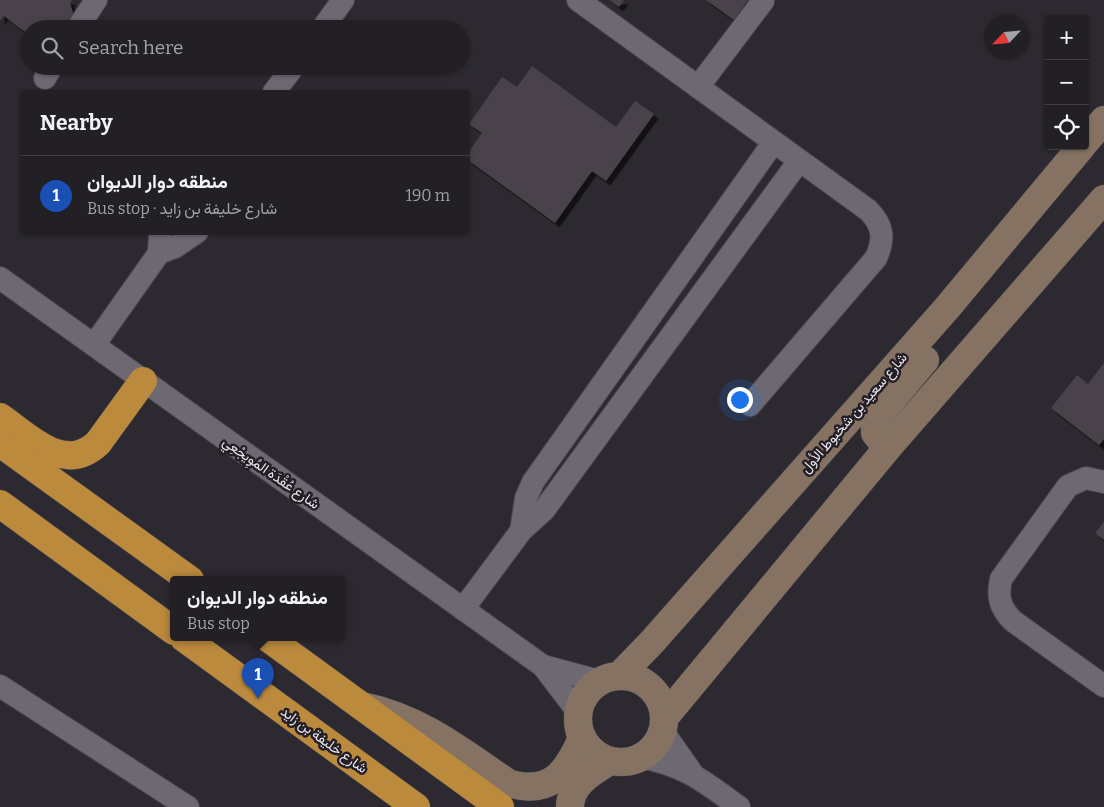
<!DOCTYPE html>
<html lang="en">
<head>
<meta charset="utf-8">
<style>
	body { margin:0; font-family:Bitter,Vazirmatn,serif; background:#2a272d; color:#f1f3f6 }
	.controls { position:absolute; right:15px; top:15px; display:grid; overflow:hidden; border-radius:5px; box-shadow:0 1px 4px #0004 }
	.controls button { width:45px; height:45px; display:grid; place-items:center; padding:0; border:0; border-bottom:1px solid #3f3d42; background:#221f25; color:#f1f3f6; font:25px sans-serif }
	.compass { position:absolute; left:984px; top:15px; width:45px; height:45px; border-radius:50%; background:#221f25; box-shadow:0 1px 4px #0004; rotate:244deg }
	.you { position:absolute; left:739px; top:399px; width:18px; height:18px; margin:-12px; border:4px solid #fff; border-radius:50%; background:#1a73e8; box-shadow:0 0 0 8px #1a73e833 }
	.badge { display:grid; place-items:center; width:32px; height:32px; border-radius:50%; background:#bca0f2; color:#fff; font-size:16px; font-weight:700 }
	.pin { position:absolute; translate:-50% -41px; filter:drop-shadow(0 1px 2px #0008) }
	.pin::after { content:''; position:absolute; top:26px; width:18px; height:15px; background:inherit; clip-path:polygon(0 0,100% 0,50% 100%) }
	.popup { position:absolute; left:170px; top:576px; width:175px; height:65px; box-sizing:border-box; display:grid; place-content:center; border-radius:5px; background:#221f25; filter:drop-shadow(0 1px 4px #0005); font-size:16px; white-space:nowrap; color:#a2a2a7 }
	.popup b { font-size:19px; color:#f1f3f6 }
	.popup::after { content:''; position:absolute; left:50%; top:100%; margin-left:-10px; border:10px solid transparent; border-top-color:#221f25 }
	.list { margin:0; padding:0; list-style:none }
	h2 { display:flex; justify-content:space-between; align-items:center; height:65px; margin:0; padding:0 20px; font-size:21px }
	h2 small { font-size:16px; font-weight:400; color:#a2a2a7 }
	.list li { display:grid; grid-template-columns:32px 1fr auto; gap:15px; align-items:center; box-sizing:border-box; height:80px; padding:0 20px; border-top:1px solid #3f3d42 }
	.list b { display:block; font-size:19px; white-space:nowrap }
	.list p { margin:0; font-size:16px; white-space:nowrap; color:#a2a2a7 }
	.list em { font-size:16px; font-style:normal; color:#a2a2a7 }
	.icon { flex:none; width:28px; height:28px; fill:none; stroke:currentColor; stroke-width:2; stroke-linecap:round; stroke-linejoin:round }
	.map { position:relative; flex:none; width:1104px; height:807px; overflow:hidden }
	.search { position:absolute; background:#221f25; box-shadow:0 1px 4px #0004; left:20px; top:20px; width:450px; height:55px; display:flex; align-items:center; gap:12px; box-sizing:border-box; padding:0 18px; border-radius:28px; color:#a2a2a7; font-size:19px }
	.panel { position:absolute; background:#221f25; box-shadow:0 1px 4px #0004; left:20px; top:90px; width:450px; height:145px; border-radius:5px }
	.map>svg:first-child { display:block }
	.building { fill:#48434c; filter:url(#shadow) }
	.lines { fill:none; stroke-linecap:round; stroke-linejoin:round }
	.street-casing { stroke:#49444c; stroke-width:24 }
	.secondary-casing { stroke:#49444c; stroke-width:29 }
	.highway-casing { stroke:#49444c; stroke-width:29 }
	.street { stroke:#6d6872; stroke-width:22 }
	.secondary { stroke:#857262; stroke-width:28 }
	.highway { stroke:#bc8a3d; stroke-width:28 }
	.labels { text-anchor:middle; dominant-baseline:central; stroke-width:5; stroke-linejoin:round; paint-order:stroke }
	.street-label { font-size:14px; fill:#eae7ec; stroke:#241f27 }
</style>
</head>
<body>
<div class="map">
<svg width="1104" height="807" viewBox="0 0 1104 807">
	<defs>
		<filter id="shadow"><feDropShadow dx="4.5" dy="4.5" stdDeviation="0" flood-color="#0009"/></filter>
	</defs>
	<rect width="100%" height="100%" fill="#2d2931"/>
	<g class="building">
		<polygon points="0,0 72,0 70,3 73,13 71,24 63,29 29,29 29,35 4,16 0,21"/>
		<polygon points="610,0 624,0 619,7"/>
		<polygon points="706,0 748,0 734,20"/>
		<polygon points="532,66 616,127 635,101 654,114 606,181 592,171 555,223 468,160 468,153 482,133 469,124 502,77 517,87"/>
		<polygon points="1104,363 1104,439 1099,445 1051,408 1077,375 1088,384"/>
		<polygon points="1104,522 1104,540 1095,533"/>
	</g>
	<g class="lines">
		<defs>
			<g id="street">
				<path d="M578,0L868,210C883,225 885,238 876,258L750,405"/>
				<polyline points="77,29 96,0"/>
				<polyline points="322,29 343,0"/>
				<polyline points="45,78 52,66"/>
				<polyline points="698,87 763,1"/>
				<polyline points="274,92 294,66"/>
				<polyline points="159,253 175,247 197,232"/>
				<polyline points="0,278 543,666 578,712"/>
				<polyline points="94,345 159,253 160,232"/>
				<path d="M1104,482L1086,478L1068,486L1001,579C997,597 1000,608 1013,621L1104,686"/>
				<polyline points="521,531 526,498 533,482 773,143"/>
				<polyline points="463,609 521,531 544,510 799,161"/>
				<polyline points="543,666 599,681"/>
				<polyline points="0,686 188,807"/>
				<polyline points="662,730 692,773"/>
				<path d="M640,757C686,766 702,780 739,807"/>
			</g>
			<g id="secondary">
				<polyline points="1085,142 1104,120"/>
				<polyline points="890,445 883,443 875,433 875,420 925,360"/>
				<polyline points="620,675 652,642 947,308 1082,146"/>
				<circle cx="621" cy="719" r="43"/>
				<path d="M362,706C420,718 460,750 508,783C550,796 567,773 582,738"/>
				<polyline points="664,718 890,445 1104,199"/>
				<path d="M570,807C570,784 592,772 610,761"/>
			</g>
			<g id="highway">
				<path d="M0,417C29,437 64,475 98,443L143,381"/>
				<polyline points="0,443 190,580"/>
				<polyline points="0,504 174,631"/>
				<polyline points="184,638 416,807"/>
				<polyline points="268,638 500,807"/>
			</g>
		</defs>
		<use href="#street" class="street-casing"/>
		<use href="#secondary" class="secondary-casing"/>
		<use href="#highway" class="highway-casing"/>
		<use href="#street" class="street"/>
		<use href="#secondary" class="secondary"/>
		<use href="#highway" class="highway"/>
	</g>
	<g class="labels">
		<g class="street-label">
			<text transform="translate(854 413) rotate(-49)">شارع سعيد بن شخبوط الأول</text>
			<text transform="translate(271 473) rotate(35)">شارع عُقْدَة المُوِيجْعِي</text>
			<text transform="translate(324 740) rotate(36)">شارع خليفة بن زايد</text>
		</g>
	</g>
</svg>
<div class="controls">
<button>+</button>
<button>−</button>
<button><svg class="icon" aria-label="locate" viewBox="0 0 24 24"><circle cx="12" cy="12" r="6"/><path d="M12 2v4M12 18v4M2 12h4M18 12h4"/></svg></button>
</div>
<svg class="compass" viewBox="-18 -18 36 36"><path d="M0-13l5 13h-10z" fill="#e53935"/><path d="M0 13l5-13h-10z" fill="#a2a2a7"/></svg>
<div class="you"></div>
<div class="pin badge" style="left:258px;top:699px;background:#1a4fb4">1</div>
<div class="popup"><b>منطقه دوار الديوان</b>Bus stop</div>
<div class="search"><svg class="icon" aria-label="search" viewBox="0 0 24 24"><circle cx="10" cy="10" r="6"/><path d="M15 15l6 6"/></svg>Search here</div>
<section class="panel">
<h2>Nearby<small></small></h2>
<ul class="list">
<li><span class="badge" style="background:#1a4fb4">1</span><div><b>منطقه دوار الديوان</b><p>Bus stop · شارع خليفة بن زايد</p></div><em>190 m</em></li>
</ul>
</section>
</div>
</body>
</html>
